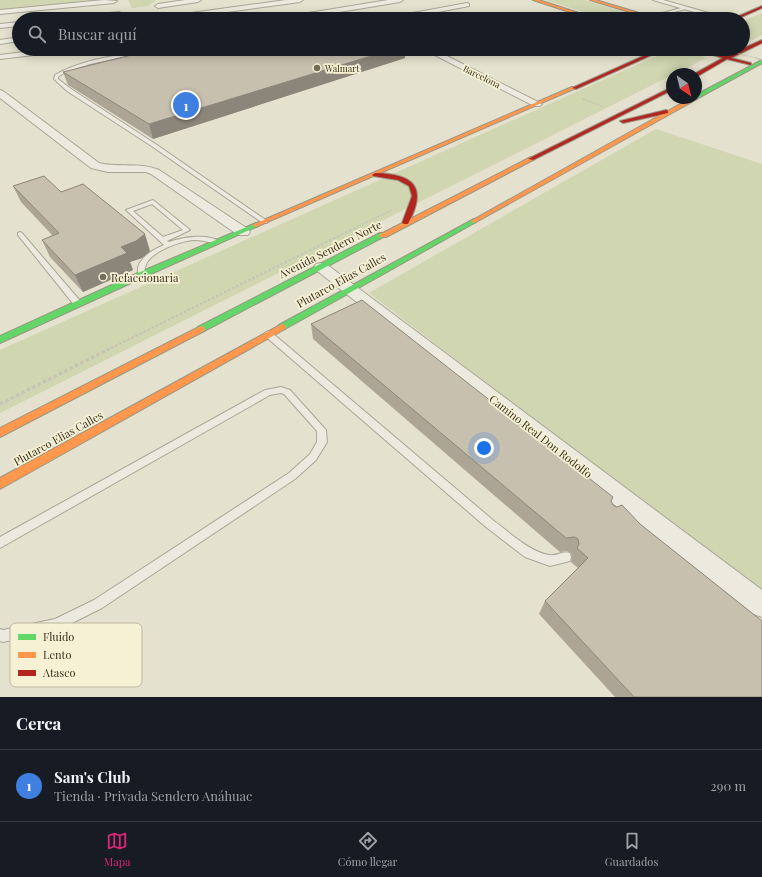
<!DOCTYPE html>
<html lang="es">
<head>
<meta charset="utf-8">
<style>
	body { margin:0; font-family:"Playfair Display",serif; background:#242831; color:#f1f3f6 }
	.compass { position:absolute; left:666px; top:68px; width:36px; height:36px; border-radius:50%; background:#171b24; box-shadow:0 2px 10px #0003; rotate:145deg }
	.you { position:absolute; left:484px; top:448px; width:14px; height:14px; margin:-10px; border:3px solid #fff; border-radius:50%; background:#1a73e8; box-shadow:0 0 0 6px #1a73e833 }
	.badge { display:grid; place-items:center; width:26px; height:26px; border-radius:50%; background:#db2777; color:#fff; font-size:13px; font-weight:700 }
	.pin { position:absolute; translate:-50% -50%; border:2px solid #fff; box-shadow:0 1px 4px #0006 }
	.list { margin:0; padding:0; list-style:none }
	h2 { display:flex; justify-content:space-between; align-items:center; height:52px; margin:0; padding:0 16px; font-size:17px }
	h2 small { font-size:13px; font-weight:400; color:#9ea1a6 }
	.list li { display:grid; grid-template-columns:26px 1fr auto; gap:12px; align-items:center; box-sizing:border-box; height:72px; padding:0 16px; border-top:1px solid #363941 }
	.list b { display:block; font-size:15px; white-space:nowrap }
	.list p { margin:0; font-size:13px; white-space:nowrap; color:#9ea1a6 }
	.list em { font-size:13px; font-style:normal; color:#9ea1a6 }
	.icon { flex:none; width:22px; height:22px; fill:none; stroke:currentColor; stroke-width:2; stroke-linecap:round; stroke-linejoin:round }
	.map { position:relative; flex:none; width:762px; height:697px; overflow:hidden }
	.search { position:absolute; background:#171b24; box-shadow:0 2px 10px #0003; left:12px; right:12px; top:12px; height:44px; display:flex; align-items:center; gap:10px; box-sizing:border-box; padding:0 14px; border-radius:22px; color:#9ea1a6; font-size:15px }
	.sheet { height:124px; background:#171b24 }
	nav { display:flex; justify-content:space-around; align-items:center; box-sizing:border-box; height:56px; border-top:1px solid #363941; background:#171b24; font-size:11px; color:#9ea1a6 }
	nav a { display:grid; justify-items:center; gap:2px }
	nav .on { color:#db2777 }
	.map>svg:first-child { display:block }
	.green { fill:#d0d6b0 }
	.lines { fill:none; stroke-linecap:round; stroke-linejoin:round }
	.lane-casing { stroke:#aaa596; stroke-width:2 }
	.street-casing { stroke:#aaa596; stroke-width:2 }
	.fast-casing { stroke:#999586; stroke-width:2 }
	.slow-casing { stroke:#999586; stroke-width:2 }
	.jam-casing { stroke:#999586; stroke-width:2 }
	.path-far3 { stroke:#c5c2b6; stroke-width:1; stroke-dasharray:1.5 1; stroke-linecap:butt }
	.path-far2 { stroke:#c5c2b6; stroke-width:1.5; stroke-dasharray:1.5 1; stroke-linecap:butt }
	.path-far1 { stroke:#c5c2b6; stroke-width:2; stroke-dasharray:2.5 2; stroke-linecap:butt }
	.path { stroke:#c5c2b6; stroke-width:3; stroke-dasharray:3.5 2.5; stroke-linecap:butt }
	.lane { fill:#eceadf; fill-rule:evenodd }
	.street { fill:#eceadf; fill-rule:evenodd }
	.fast { fill:#63d668; fill-rule:evenodd }
	.slow { fill:#ff974d; fill-rule:evenodd }
	.jam { fill:#b3261e; fill-rule:evenodd }
	.path-bridge-far1 { stroke:#c5c2b6; stroke-width:1; stroke-dasharray:1.5 1; stroke-linecap:butt }
	.path-bridge { stroke:#c5c2b6; stroke-width:1.5; stroke-dasharray:1.5 1; stroke-linecap:butt }
	.wall { fill:#aca596 }
	.shaded-wall { fill:#8c867a }
	.building { fill:#c8c0af; stroke:#8c867a }
	.poi-dot { fill:#756d5c; stroke:#f6f1d4; stroke-width:1.5 }
	.labels { text-anchor:middle; dominant-baseline:central; stroke-width:3.5; stroke-linejoin:round; paint-order:stroke }
	.far-poi-label { font-size:9px; fill:#392f1e; stroke:#f6f1d4; text-anchor:start }
	.far-street-label { font-size:9px; fill:#392f1e; stroke:#f6f1d4 }
	.street-label { font-size:11px; fill:#392f1e; stroke:#f6f1d4 }
	.poi-label { font-size:11px; fill:#392f1e; stroke:#f6f1d4; text-anchor:start }
	.key { fill:#f6f1d4; stroke:#bdb79d; stroke-width:1 }
	.key-label { font-size:11px; fill:#392f1e }
</style>
</head>
<body>
<div class="map">
<svg width="762" height="697" viewBox="0 0 762 697">
	<rect width="100%" height="100%" fill="#e4e1ce"/>
	<g class="green">
		<polygon points="0,0 103,0 104,1 0,11"/>
		<polygon points="128,0 156,0 149,6 132,8"/>
		<polygon points="545,0 584,0 648,19 606,19"/>
		<polygon points="762,13 762,35 747,43 743,42 743,21"/>
		<polygon points="672,49 689,51 706,58 675,74 672,74 672,75 0,413 0,350"/>
		<polygon points="656,129 762,164 762,594 369,293"/>
	</g>
	<g class="lines">
		<defs>
			<g id="lane">
				<polygon points="685,7 686,9 649,18 647,17"/>
				<polygon points="693,16 706,19 694,18"/>
				<path d="M152,49H160L90,64L65,72L58,77V79L71,89L157,145L267,221V223H263L153,147L67,91L54,79L55,75C83,59 120,55 152,49Z"/>
				<path d="M153,200L190,230L167,241L169,242C183,237 208,233 221,242L218,244C211,243 203,240 196,240C182,240 156,250 148,261C144,266 145,272 143,276H139C133,261 152,250 164,245L126,210ZM152,204L183,230L163,237L133,211Z"/>
				<polygon points="20,232 22,233 81,302 82,304 81,306 75,306 18,235 18,233"/>
				<path d="M268,331L271,332L494,521C509,532 530,552 549,555C556,557 563,550 570,553L571,557L570,561L550,566L525,557L486,527L265,336L264,334Z"/>
				<polygon points="281,387 290,390 326,430 327,442 316,460 295,479 102,608 56,631 3,642 0,641 0,629 3,630 55,619 94,600 289,473 310,454 317,442 317,431 284,394 281,393 270,395 0,548 0,537 265,390"/>
			</g>
			<g id="street">
				<polygon points="104,0 117,1 114,3 0,14 0,10"/>
				<polygon points="185,0 201,0 198,2 158,8 155,6 158,4"/>
				<polygon points="286,0 303,0 300,2 177,19 158,19 162,17"/>
				<polygon points="388,0 403,0 400,2 297,19 280,19 284,17"/>
				<polygon points="653,0 663,0 730,19 718,19"/>
				<polygon points="467,3 469,4 469,6 402,19 387,19 391,17"/>
				<polygon points="119,12 121,13 121,15 88,19 62,19 66,17"/>
				<polygon points="495,16 498,16 498,19 486,19"/>
				<polygon points="19,22 19,26 0,28 0,24"/>
				<polygon points="19,37 19,41 0,44 0,40"/>
				<polygon points="47,49 72,49 68,51 0,59 0,55"/>
				<polygon points="423,49 433,49 542,104 540,106 534,106"/>
				<path d="M0,90L3,91L99,163C119,168 140,162 159,170L248,229L250,232L248,235H238L151,174L146,172H108L91,168L0,98Z"/>
				<polygon points="321,263 326,264 762,590 762,617 753,614 316,270 314,267 316,264"/>
			</g>
			<g id="fast">
				<polygon points="762,60 762,63 698,98 694,98 696,98 696,95"/>
				<polygon points="474,219 476,220 476,222 285,329 279,329 278,327 279,325"/>
				<polygon points="256,223 258,224 258,226 144,277 0,343 0,336 138,273"/>
				<polygon points="380,233 386,233 387,235 204,331 201,332 197,329 198,327"/>
			</g>
			<g id="slow">
				<polygon points="533,0 539,0 597,19 591,19"/>
				<polygon points="590,0 596,0 659,19 653,19"/>
				<polygon points="572,87 576,88 258,226 256,227 252,225"/>
				<polygon points="696,97 697,99 476,222 474,223 471,221 691,98 696,98"/>
				<polygon points="531,157 534,159 533,160 386,237 380,237 379,235"/>
				<polygon points="282,324 285,325 286,327 285,329 0,489 0,478"/>
				<polygon points="201,326 204,327 205,329 204,331 0,437 0,428"/>
			</g>
			<g id="jam">
				<polygon points="762,6 762,8 737,19 732,19"/>
				<polygon points="762,40 762,43 731,58 751,63 751,65 727,59 698,76 696,76 696,74 694,74 723,58 693,49 700,49 726,56"/>
				<polygon points="659,49 665,49 576,89 572,88"/>
				<polygon points="672,87 672,90 533,160 528,159"/>
				<polygon points="666,110 668,111 668,113 623,123 620,121"/>
				<path d="M375,173C414,174 428,187 408,224H404L402,223L412,196L409,186L398,180L373,176L372,175Z"/>
			</g>
		</defs>
		<use href="#lane" class="lane-casing"/>
		<use href="#street" class="street-casing"/>
		<use href="#fast" class="fast-casing"/>
		<use href="#slow" class="slow-casing"/>
		<use href="#jam" class="jam-casing"/>
		<polyline class="path-far3" points="141,0 146,4"/>
		<g class="path-far2">
			<polyline points="583,99 604,107"/>
			<polyline points="353,229 392,210"/>
		</g>
		<polyline class="path-far1" points="107,350 355,228"/>
		<polyline class="path" points="0,404 109,349"/>
		<use href="#lane" class="lane"/>
		<use href="#street" class="street"/>
		<use href="#fast" class="fast"/>
		<use href="#slow" class="slow"/>
		<use href="#jam" class="jam"/>
		<polyline class="path-bridge-far1" points="720,49 760,59"/>
		<polyline class="path-bridge" points="756,58 762,60"/>
	</g>
	<g class="wall">
		<polygon points="405,58 153,139 68,85 63,72"/>
		<polygon points="13,186 150,251 142,258 130,262 133,270 83,292 50,257 42,240 53,236 21,202"/>
		<polygon points="311,324 611,501 613,505 762,697 615,697 539,614 545,601 578,568 571,562 572,557 571,553 567,551 560,552 313,339"/>
	</g>
	<g class="shaded-wall">
		<polygon points="394,49 405,49 405,58 153,139 149,124"/>
		<polygon points="145,234 150,251 142,258 130,262 133,270 83,292 75,275 121,247"/>
	</g>
	<g class="building">
		<polygon points="317,16 327,19 304,19"/>
		<polygon points="156,49 394,49 149,124 63,72"/>
		<polygon points="44,176 61,192 83,184 145,234 136,241 121,247 127,253 75,275 42,240 59,233 13,186"/>
		<polygon points="362,300 613,497 611,501 613,505 617,507 622,505 640,524 762,621 762,697 634,697 545,601 588,558 577,548 579,544 578,539 574,537 566,538 311,324"/>
	</g>
	<g class="poi-dot">
		<circle cx="317" cy="68" r="4"/>
		<circle cx="103" cy="277" r="4"/>
	</g>
	<g class="labels">
		<g class="far-poi-label">
			<text x="325" y="68">Walmart</text>
		</g>
		<g class="far-street-label">
			<text transform="translate(482 76) rotate(26)">Barcelona</text>
		</g>
		<g class="street-label">
			<text transform="translate(330 249) rotate(-27)">Avenida Sendero Norte</text>
			<text transform="translate(341 280) rotate(-29)">Plutarco Elias Calles</text>
			<text transform="translate(541 436) rotate(38)">Camino Real Don Rodolfo</text>
			<text transform="translate(58 438) rotate(-29)">Plutarco Elias Calles</text>
		</g>
		<g class="poi-label">
			<text x="111" y="277">Refaccionaria</text>
		</g>
	</g>
	<rect x="10" y="623" width="132" height="64" rx="6" class="key"/>
	<rect x="18" y="634" width="18" height="6" fill="#63d668"/>
	<rect x="18" y="652" width="18" height="6" fill="#ff974d"/>
	<rect x="18" y="670" width="18" height="6" fill="#b3261e"/>
	<g class="key-label">
		<text x="43" y="641">Fluido</text>
		<text x="43" y="659">Lento</text>
		<text x="43" y="677">Atasco</text>
	</g>
</svg>
<svg class="compass" viewBox="-18 -18 36 36"><path d="M0-13l5 13h-10z" fill="#e53935"/><path d="M0 13l5-13h-10z" fill="#9ea1a6"/></svg>
<div class="you"></div>
<div class="pin badge" style="left:186px;top:105px;background:#3f7fe0">1</div>
<div class="search"><svg class="icon" aria-label="search" viewBox="0 0 24 24"><circle cx="10" cy="10" r="6"/><path d="M15 15l6 6"/></svg>Buscar aquí</div>
</div>
<section class="sheet">
<h2>Cerca<small></small></h2>
<ul class="list">
<li><span class="badge" style="background:#3f7fe0">1</span><div><b>Sam's Club</b><p>Tienda · Privada Sendero Anáhuac</p></div><em>290 m</em></li>
</ul>
</section>
<nav>
<a class="on"><svg class="icon" aria-label="map" viewBox="0 0 24 24"><path d="M3 6l6-2 6 2 6-2v14l-6 2-6-2-6 2zM9 4v14M15 6v14"/></svg>Mapa</a>
<a><svg class="icon" aria-label="directions" viewBox="0 0 24 24"><path d="M12 3l9 9-9 9-9-9zM9 14v-3h6M13 9l2 2-2 2"/></svg>Cómo llegar</a>
<a><svg class="icon" aria-label="saved" viewBox="0 0 24 24"><path d="M7 4h10v16l-5-4-5 4z"/></svg>Guardados</a>
</nav>
</body>
</html>
